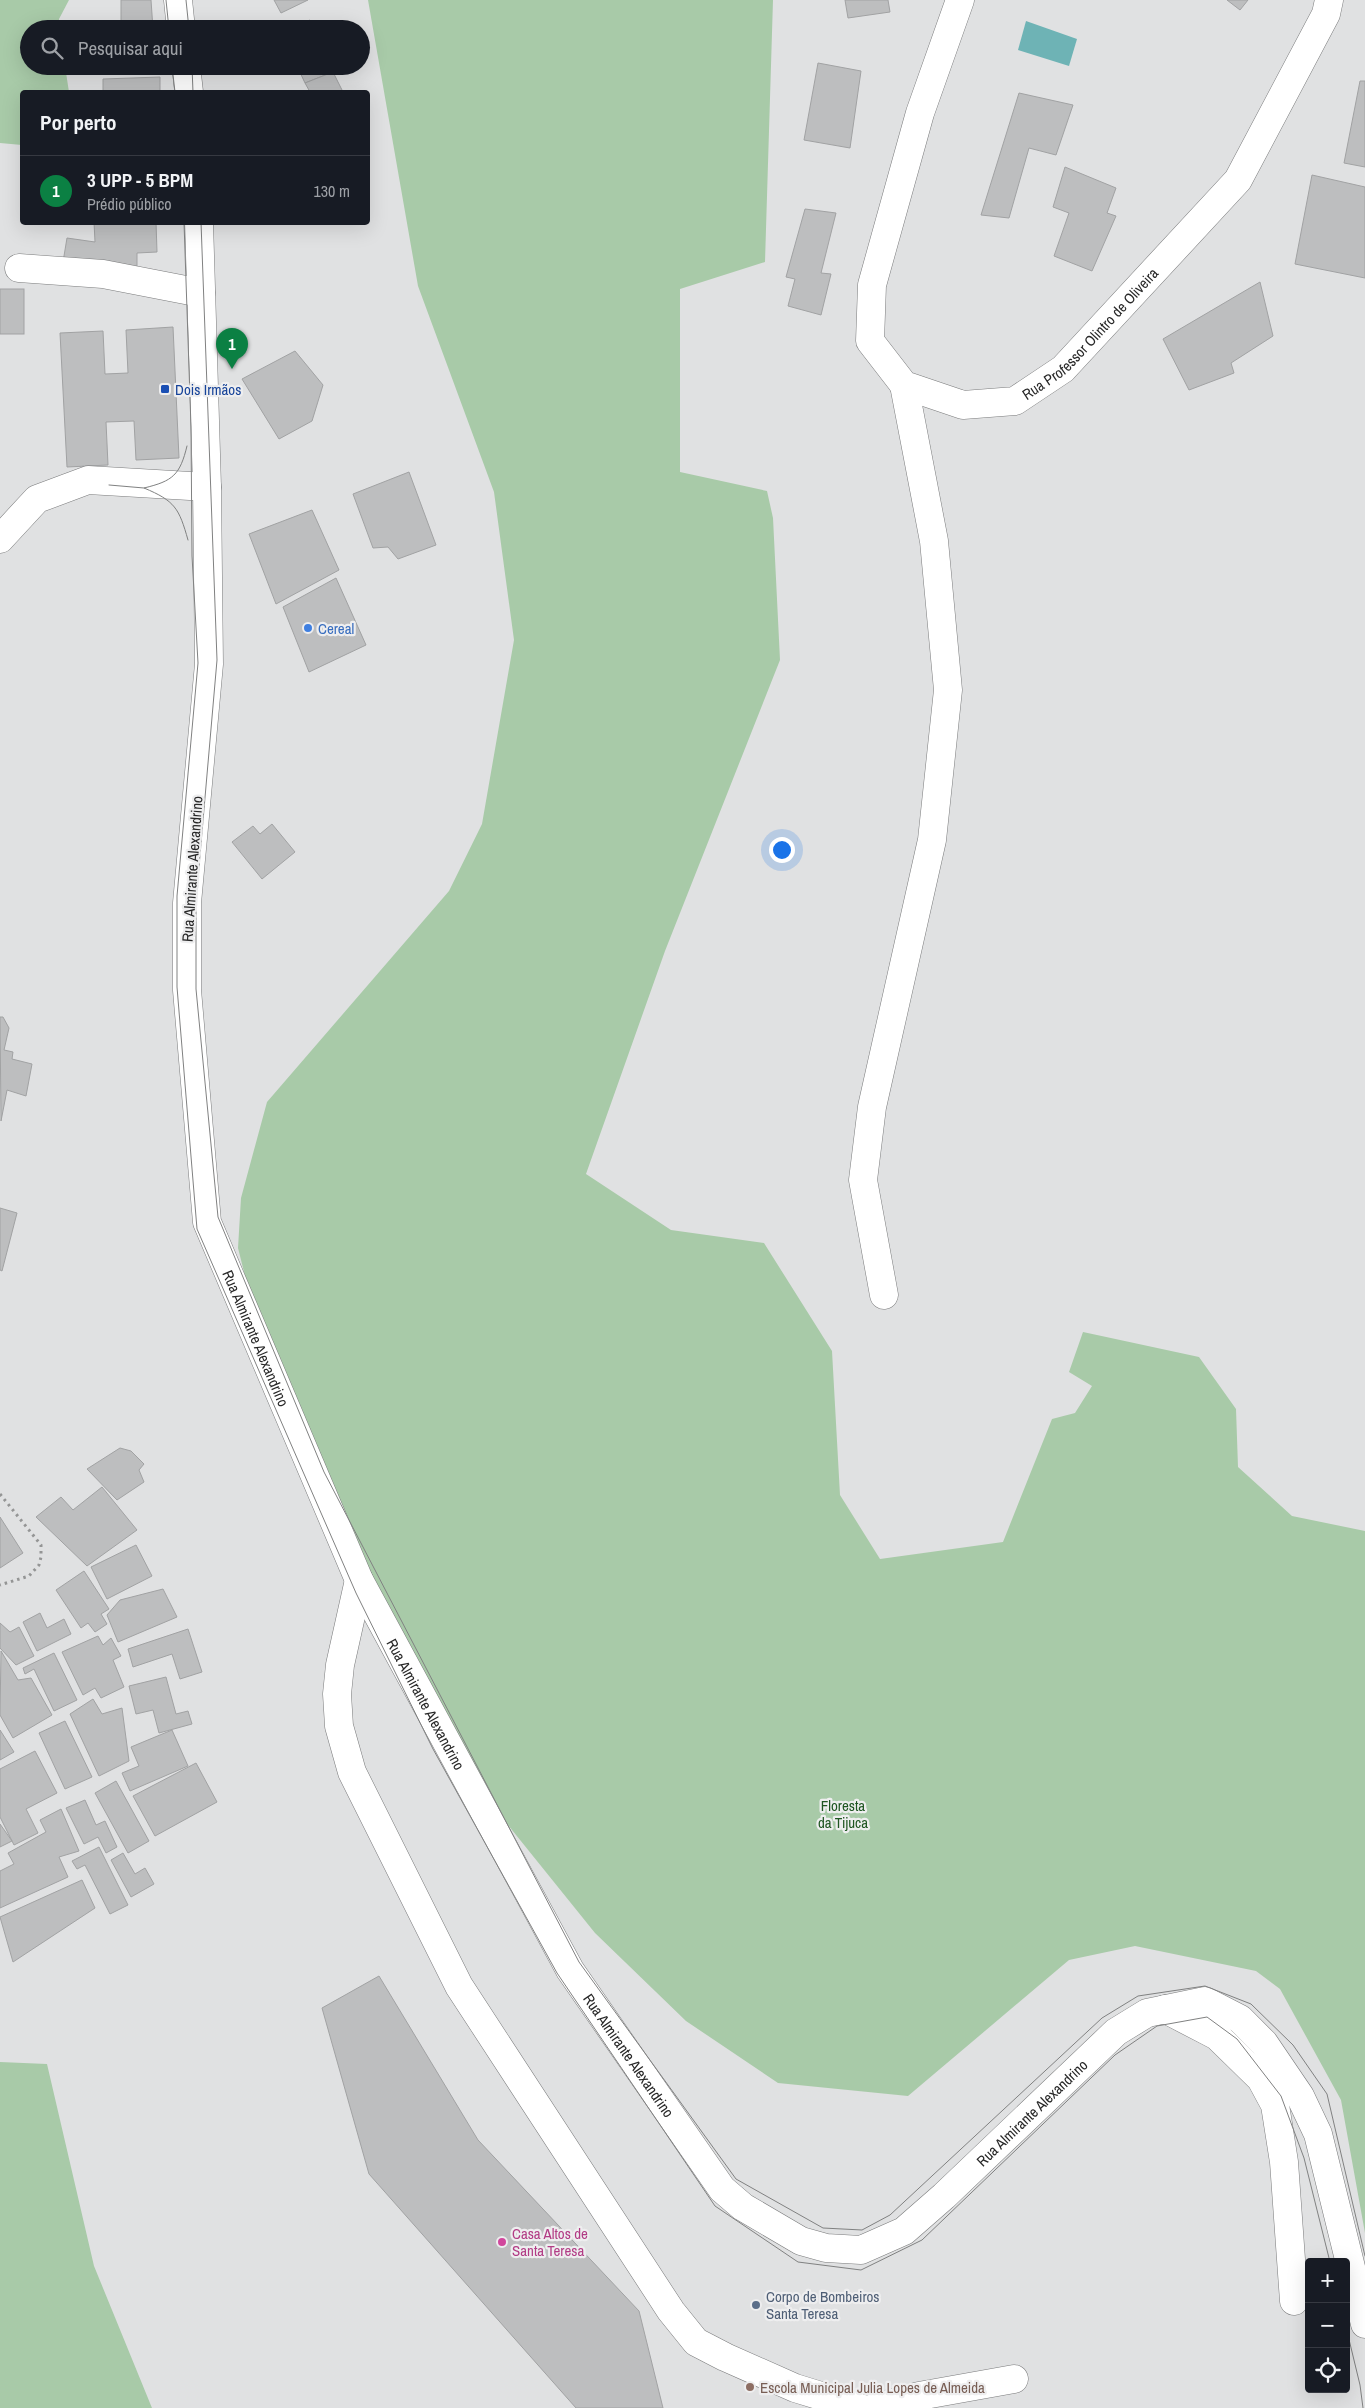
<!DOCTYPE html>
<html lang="pt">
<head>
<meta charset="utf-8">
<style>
	body { margin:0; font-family:"Archivo Narrow",sans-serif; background:#20242c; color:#f1f3f6 }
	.controls { position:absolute; right:15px; bottom:15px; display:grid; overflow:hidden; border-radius:5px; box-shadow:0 5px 20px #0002 }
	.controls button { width:45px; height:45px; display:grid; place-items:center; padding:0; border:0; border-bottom:1px solid #363941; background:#171b24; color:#f1f3f6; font:25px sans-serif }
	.you { position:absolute; left:781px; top:849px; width:18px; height:18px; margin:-12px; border:4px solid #fff; border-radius:50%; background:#1a73e8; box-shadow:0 0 0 8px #1a73e833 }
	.badge { display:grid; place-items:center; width:32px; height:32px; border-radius:50%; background:#0b8043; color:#fff; font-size:16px; font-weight:700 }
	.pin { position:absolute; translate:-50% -41px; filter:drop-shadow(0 1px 2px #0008) }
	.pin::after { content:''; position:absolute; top:26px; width:18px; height:15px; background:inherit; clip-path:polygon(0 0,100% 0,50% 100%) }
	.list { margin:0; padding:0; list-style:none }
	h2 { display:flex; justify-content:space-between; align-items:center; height:65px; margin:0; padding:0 20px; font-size:21px }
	h2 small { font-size:16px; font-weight:400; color:#9ea1a6 }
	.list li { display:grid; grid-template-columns:32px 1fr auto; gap:15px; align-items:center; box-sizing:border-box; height:70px; padding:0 20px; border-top:1px solid #363941 }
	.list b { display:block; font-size:19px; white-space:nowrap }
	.list p { margin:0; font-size:16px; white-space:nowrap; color:#9ea1a6 }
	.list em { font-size:16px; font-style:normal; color:#9ea1a6 }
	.icon { flex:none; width:28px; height:28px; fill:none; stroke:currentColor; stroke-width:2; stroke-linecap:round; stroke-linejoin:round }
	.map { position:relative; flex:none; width:1365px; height:2408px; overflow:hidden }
	.search { position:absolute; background:#171b24; box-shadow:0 5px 20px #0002; left:20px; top:20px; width:350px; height:55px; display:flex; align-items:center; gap:12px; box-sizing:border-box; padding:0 18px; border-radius:28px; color:#9ea1a6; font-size:19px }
	.panel { position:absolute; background:#171b24; box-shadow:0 5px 20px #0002; left:20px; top:90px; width:350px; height:135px; border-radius:5px }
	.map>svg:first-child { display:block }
	.green { fill:#a8caa8 }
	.water { fill:#6eb3b5 }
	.building { fill:#bdbebf; stroke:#a1a2a3 }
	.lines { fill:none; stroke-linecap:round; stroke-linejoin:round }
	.minor-casing { stroke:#7a7b7c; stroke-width:29 }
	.path { stroke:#949595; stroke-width:3; stroke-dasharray:2.5 4; stroke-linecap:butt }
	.minor { stroke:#fff; stroke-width:28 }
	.tram { stroke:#808181; stroke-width:1 }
	.transit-dot { fill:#1a4fb4; stroke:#eeeeef; stroke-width:2 }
	.shop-dot { fill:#3f7fe0; stroke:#eeeeef; stroke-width:2 }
	.hotel-dot { fill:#d1479c; stroke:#eeeeef; stroke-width:2 }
	.service-dot { fill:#5c6f8a; stroke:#eeeeef; stroke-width:2 }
	.education-dot { fill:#8d6e63; stroke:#eeeeef; stroke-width:2 }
	.labels { text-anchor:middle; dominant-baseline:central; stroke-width:4.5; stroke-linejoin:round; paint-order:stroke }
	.street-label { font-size:15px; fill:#282828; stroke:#eeeeef }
	.transit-label { font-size:15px; fill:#164399; stroke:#eeeeef; text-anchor:start }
	.shop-label { font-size:15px; fill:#366cbe; stroke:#eeeeef; text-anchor:start }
	.park-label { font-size:15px; fill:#1f5622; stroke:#eeeeef }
	.hotel-label { font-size:15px; fill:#b23c85; stroke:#eeeeef; text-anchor:start }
	.service-label { font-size:15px; fill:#4e5e75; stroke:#eeeeef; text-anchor:start }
	.education-label { font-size:15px; fill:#785e54; stroke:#eeeeef; text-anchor:start }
</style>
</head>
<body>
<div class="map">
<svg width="1365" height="2408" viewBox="0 0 1365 2408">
	<rect width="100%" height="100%" fill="#e0e1e2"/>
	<g class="green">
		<polygon points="0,0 69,0 59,19 60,29 29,29 29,66 65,66 69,92 22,92 22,145 0,143"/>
		<polygon points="368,0 773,0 765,262 680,289 680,472 767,491 773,518 780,660 665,951 586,1174 671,1230 764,1243 832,1351 840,1495 880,1559 1003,1542 1052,1419 1075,1413 1092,1386 1069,1372 1083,1332 1199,1357 1236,1409 1238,1467 1292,1516 1365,1531 1365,2233 1341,2100 1280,1989 1256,1971 1135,1946 1069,1960 908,2096 778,2083 686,2021 595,1933 491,1804 323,1497 266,1360 238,1248 241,1198 267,1102 449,891 482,824 514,640 494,492 418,286"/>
		<polygon points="0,2062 47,2064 94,2266 152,2408 0,2408"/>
	</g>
	<polygon class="water" points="1026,21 1077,39 1069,66 1018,50"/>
	<g class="building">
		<polygon points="121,0 151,0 153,29 98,29 121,27"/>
		<polygon points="274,0 308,0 281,13"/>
		<polygon points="845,0 888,0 890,12 848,18"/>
		<polygon points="1227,0 1248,0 1240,10"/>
		<polygon points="310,20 314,29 290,29"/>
		<polygon points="818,63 861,71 850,148 804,140"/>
		<polygon points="297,66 330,66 333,72 305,83"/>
		<polygon points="333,72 343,92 310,92 305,83"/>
		<polygon points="160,77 160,92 103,92 103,79"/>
		<polygon points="1360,81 1365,81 1365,167 1344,163"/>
		<polygon points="1019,93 1073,105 1056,155 1029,148 1009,218 981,215"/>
		<polygon points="1065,167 1116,188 1107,213 1116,216 1092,271 1054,256 1069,213 1053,207"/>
		<polygon points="1312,175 1365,187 1365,278 1295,264"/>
		<polygon points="805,209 836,213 821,273 831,274 821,315 788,306 795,279 786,277"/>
		<polygon points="94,222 156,222 157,252 137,253 137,276 63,262 67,238 95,242"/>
		<polygon points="1260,282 1273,336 1231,363 1234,373 1189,390 1163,339"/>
		<rect x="0" y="289" width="24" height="45"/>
		<polygon points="173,327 179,458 136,460 134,421 106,422 108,465 67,467 60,333 103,331 105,374 128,373 126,330"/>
		<polygon points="295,351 323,385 312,421 279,439 242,379"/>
		<polygon points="409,472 436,545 398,559 388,547 373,548 353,494"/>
		<polygon points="312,510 339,570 276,604 249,534"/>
		<polygon points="336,578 366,645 309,672 283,607"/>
		<polygon points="272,824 295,852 262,879 232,842 253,826 260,834"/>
		<polygon points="0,1017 3,1017 9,1028 4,1050 13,1052 12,1059 32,1064 26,1096 7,1090 1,1121"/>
		<polygon points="0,1208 17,1213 2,1271 0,1270"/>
		<polygon points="120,1448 131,1451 144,1464 139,1470 144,1482 117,1500 87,1469"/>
		<polygon points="102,1487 137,1530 87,1566 36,1517 61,1497 73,1510"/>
		<polygon points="0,1517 23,1553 0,1568"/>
		<polygon points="136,1545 152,1576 107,1599 91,1567"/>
		<polygon points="84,1571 109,1609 101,1614 107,1624 95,1632 88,1623 81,1628 56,1590"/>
		<polygon points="163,1589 177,1617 118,1642 107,1615 120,1600"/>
		<polygon points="40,1613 47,1628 64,1619 71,1634 37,1651 23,1622"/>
		<polygon points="0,1623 10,1632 19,1627 34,1656 16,1665 0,1648"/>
		<polygon points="188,1629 202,1672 180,1679 172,1654 133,1667 128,1649"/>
		<polygon points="98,1636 103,1645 111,1638 121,1656 113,1660 124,1687 101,1698 95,1688 83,1695 62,1652"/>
		<polygon points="1,1651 18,1680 31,1678 52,1715 13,1738 0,1715"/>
		<polygon points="54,1653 77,1700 54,1711 34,1669 25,1674 23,1668"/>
		<polygon points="166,1677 176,1714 188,1711 192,1724 159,1733 153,1710 136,1714 129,1686"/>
		<polygon points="93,1699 102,1714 122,1708 129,1761 99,1776 70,1714"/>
		<polygon points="65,1721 92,1777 65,1789 39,1733"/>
		<polygon points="0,1730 14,1752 0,1760"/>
		<polygon points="172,1730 188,1766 130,1791 122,1773 139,1766 131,1747"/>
		<polygon points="35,1751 57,1793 26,1809 38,1833 14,1845 0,1817 0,1769"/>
		<polygon points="196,1763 217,1802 155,1836 133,1796"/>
		<polygon points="116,1781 149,1841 128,1853 95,1793"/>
		<polygon points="85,1800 96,1825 105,1821 117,1847 106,1853 98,1837 84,1844 66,1808"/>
		<polygon points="61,1809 79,1851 59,1857 68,1877 0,1908 0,1871 14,1864 8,1853 46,1832 40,1820"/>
		<polygon points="0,1824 12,1841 0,1847"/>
		<polygon points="99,1847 128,1905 110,1914 85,1865 77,1869 72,1861"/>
		<polygon points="123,1853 135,1874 145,1868 154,1884 131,1897 111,1860"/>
		<polygon points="82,1880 95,1908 13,1962 0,1917"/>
		<polygon points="379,1976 478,2140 639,2311 663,2408 576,2408 369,2174 322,2008"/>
	</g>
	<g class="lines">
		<defs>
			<g id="minor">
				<polyline points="178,0 181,29"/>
				<path id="s1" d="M960,0L920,113L872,285L870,341L904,385L963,405L1015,401L1063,369L1238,180L1326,14L1329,0"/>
				<polyline points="186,66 189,92"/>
				<path id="s2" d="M199,222L207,487L209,664L187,903V990L207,1222L359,1580L570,1970L722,2189L743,2207L801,2241L826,2248L861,2250L904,2231L944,2196L1116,2032L1147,2013L1205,2001L1240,2019L1264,2043L1300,2096L1318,2134L1365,2324"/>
				<polyline points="19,268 103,274 201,293"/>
				<polyline points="0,539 37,499 88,480 207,487"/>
				<polyline points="884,1295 863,1180 872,1107 932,840 948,690 934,541 904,385"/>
				<polyline points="359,1580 340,1665 337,1694 339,1726 352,1772 459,1986 671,2311 696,2342 725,2357 795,2388 860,2408"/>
				<polyline points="1165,2009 1217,2036 1261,2079 1275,2105 1284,2162 1294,2301"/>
				<polyline points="873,2408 919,2396 1014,2379"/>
			</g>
		</defs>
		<use href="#minor" class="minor-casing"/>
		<polyline class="path" points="0,1494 41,1545 41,1557 39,1565 29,1576 0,1585"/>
		<use href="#minor" class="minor"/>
		<g class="tram">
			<polyline points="166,0 169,29"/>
			<polyline points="186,0 189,29"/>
			<polyline points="172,66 175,92"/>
			<polyline points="192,66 193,92"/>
			<polyline points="184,222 191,427 192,556 198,663 177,896 177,987 197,1229 356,1593 433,1749 557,1973 715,2206 798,2262 861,2270 922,2240 1115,2055 1157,2026 1207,2017 1237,2039 1281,2096 1304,2158 1330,2262"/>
			<polyline points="201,222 217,660 196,901 196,989 218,1217 324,1472 579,1962 736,2179 823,2228 862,2230 890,2215 1102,2018 1138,1996 1205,1986 1251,2004 1293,2045 1327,2094 1365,2256"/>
			<path d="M187,446C180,475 173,481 144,488C175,501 179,508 188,540"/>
			<polyline points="109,485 144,488"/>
			<polyline points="1346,2327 1360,2385 1363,2408"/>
		</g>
	</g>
	<rect class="transit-dot" x="160" y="384" width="10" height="10" rx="2.5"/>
	<circle class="shop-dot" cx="308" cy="628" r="5"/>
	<circle class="hotel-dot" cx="502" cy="2242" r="5"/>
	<circle class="service-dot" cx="756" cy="2305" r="5"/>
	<circle class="education-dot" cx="750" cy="2387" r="5"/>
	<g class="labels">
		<g class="street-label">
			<text stroke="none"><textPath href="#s1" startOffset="626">Rua Professor Olintro de Oliveira</textPath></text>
			<text transform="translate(192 869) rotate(-86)">Rua Almirante Alexandrino</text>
			<text stroke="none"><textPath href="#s2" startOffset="1128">Rua Almirante Alexandrino</textPath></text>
			<text stroke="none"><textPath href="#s2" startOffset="1532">Rua Almirante Alexandrino</textPath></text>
			<text stroke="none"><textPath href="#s2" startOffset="1938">Rua Almirante Alexandrino</textPath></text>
			<text stroke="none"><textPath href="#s2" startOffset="2478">Rua Almirante Alexandrino</textPath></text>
		</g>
		<g class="transit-label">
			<text x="175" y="389">Dois Irmãos</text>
		</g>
		<g class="shop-label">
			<text x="318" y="628">Cereal</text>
		</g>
		<g class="park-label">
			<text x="843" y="1805">Floresta<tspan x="843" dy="17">da Tijuca</tspan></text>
		</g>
		<g class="hotel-label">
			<text x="512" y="2233">Casa Altos de<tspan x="512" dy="17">Santa Teresa</tspan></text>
		</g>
		<g class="service-label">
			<text x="766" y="2296">Corpo de Bombeiros<tspan x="766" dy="17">Santa Teresa</tspan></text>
		</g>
		<g class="education-label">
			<text x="760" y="2387">Escola Municipal Julia Lopes de Almeida</text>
		</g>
	</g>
</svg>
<div class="controls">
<button>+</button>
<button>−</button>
<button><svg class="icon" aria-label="locate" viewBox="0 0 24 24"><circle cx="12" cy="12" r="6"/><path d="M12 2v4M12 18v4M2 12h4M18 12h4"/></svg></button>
</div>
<div class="you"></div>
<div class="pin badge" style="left:232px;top:369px">1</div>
<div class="search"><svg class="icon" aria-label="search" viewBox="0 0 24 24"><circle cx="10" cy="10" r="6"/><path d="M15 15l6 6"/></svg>Pesquisar aqui</div>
<section class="panel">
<h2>Por perto<small></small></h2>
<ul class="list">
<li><span class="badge">1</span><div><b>3 UPP - 5 BPM</b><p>Prédio público</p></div><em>130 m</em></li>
</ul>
</section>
</div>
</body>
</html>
